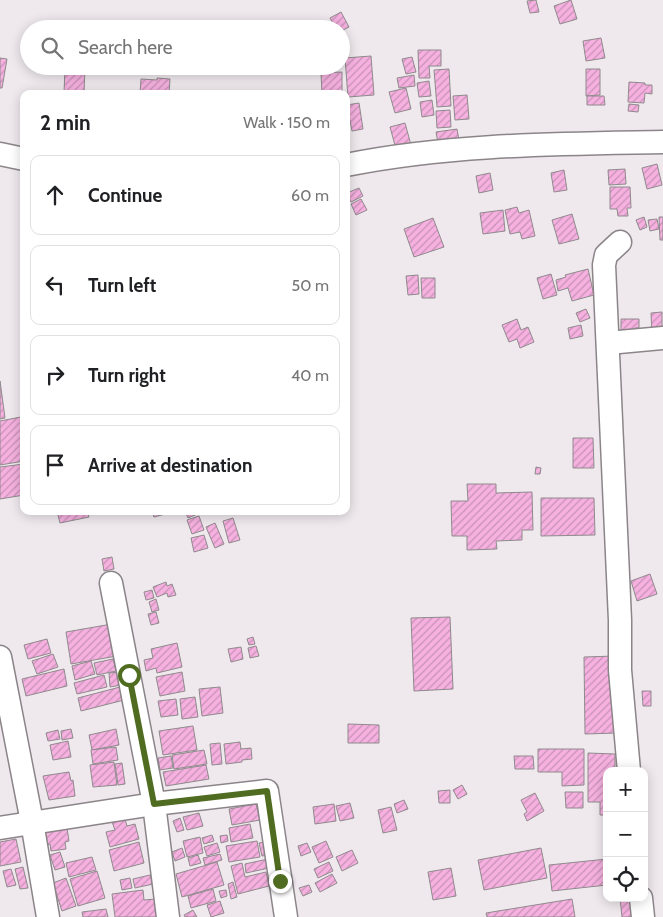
<!DOCTYPE html>
<html lang="en">
<head>
<meta charset="utf-8">
<style>
	body { margin:0; font-family:Cabin,sans-serif; background:#f6f6f6; color:#202124 }
	.controls { position:absolute; right:15px; bottom:15px; display:grid; overflow:hidden; border-radius:10px; box-shadow:0 2px 12px #0003 }
	.controls button { width:45px; height:45px; display:grid; place-items:center; padding:0; border:0; border-bottom:1px solid #e0e0e0; background:#fff; color:#202124; font:25px sans-serif }
	.stop { position:absolute; width:15px; height:15px; margin:-11px; border:4px solid #4f6c20; border-radius:50%; background:#fff }
	.stop.end { background:#4f6c20; border-color:#fff; box-shadow:0 1px 5px #0008 }
	.list { margin:0; padding:0; list-style:none }
	h2 { display:flex; justify-content:space-between; align-items:center; height:65px; margin:0; padding:0 20px; font-size:21px }
	h2 small { font-size:16px; font-weight:400; color:#757577 }
	.list li { display:grid; grid-template-columns:32px 1fr auto; gap:15px; align-items:center; box-sizing:border-box; height:80px; margin:0 10px 10px; padding:0 10px; border:1px solid #e0e0e0; border-radius:10px }
	.list b { display:block; font-size:19px; white-space:nowrap }
	.list em { font-size:16px; font-style:normal; color:#757577 }
	.icon { flex:none; width:28px; height:28px; fill:none; stroke:currentColor; stroke-width:2; stroke-linecap:round; stroke-linejoin:round }
	.map { position:relative; flex:none; width:663px; height:917px; overflow:hidden }
	.search { position:absolute; background:#fff; box-shadow:0 2px 12px #0003; left:20px; top:20px; width:330px; height:55px; display:flex; align-items:center; gap:12px; box-sizing:border-box; padding:0 18px; border-radius:28px; color:#757577; font-size:19px }
	.panel { position:absolute; background:#fff; box-shadow:0 2px 12px #0003; left:20px; top:90px; width:330px; height:425px; border-radius:10px }
	.map>svg:first-child { display:block }
	.building { fill:url(#building-hatch); stroke:#8f8a8d }
	.lines { fill:none; stroke-linecap:round; stroke-linejoin:round }
	.minor-casing { stroke:#8b8589; stroke-width:25 }
	.minor { stroke:#fff; stroke-width:22 }
	.route { stroke:#4f6c20; stroke-width:6 }
</style>
</head>
<body>
<div class="map">
<svg width="663" height="917" viewBox="0 0 663 917">
	<defs>
		<pattern id="building-hatch" width="6" height="6" patternUnits="userSpaceOnUse" patternTransform="scale(1.25)"><rect width="6" height="6" fill="#f6b1e0"/><path d="M-1 1l2-2M0 6l6-6M5 7l2-2" fill="none" stroke="#c891b7"/></pattern>
	</defs>
	<rect width="100%" height="100%" fill="#efe9ed"/>
	<g class="building">
		<polygon points="536,0 539,12 530,13 527,1"/>
		<polygon points="571,0 577,19 560,24 554,6"/>
		<polygon points="341,12 349,27 341,31 341,29 336,29 330,18"/>
		<polygon points="601,38 605,58 586,61 583,41"/>
		<polygon points="418,50 441,50 441,66 429,66 430,78 419,78"/>
		<polygon points="371,56 374,95 348,97 345,58"/>
		<polygon points="412,57 416,72 406,74 402,59"/>
		<polygon points="0,58 7,59 2,88 0,88"/>
		<polygon points="65,66 85,66 84,94 64,94"/>
		<polygon points="449,69 451,106 437,107 434,70"/>
		<polygon points="586,69 600,69 600,95 586,96"/>
		<polygon points="342,72 342,94 322,94 321,73"/>
		<polygon points="414,75 415,86 399,88 397,78"/>
		<polygon points="157,78 170,79 169,94 140,94 141,79 157,80"/>
		<polygon points="429,81 431,96 419,97 417,83"/>
		<polygon points="629,82 645,83 645,85 652,85 652,94 645,93 644,103 628,102"/>
		<polygon points="406,88 411,109 395,113 389,92"/>
		<polygon points="467,95 469,119 455,120 453,96"/>
		<polygon points="587,96 604,96 605,105 587,105"/>
		<polygon points="432,100 434,115 422,117 420,102"/>
		<polygon points="359,103 363,129 352,131 347,105"/>
		<polygon points="629,104 639,105 638,112 628,111"/>
		<polygon points="450,110 451,127 437,128 436,111"/>
		<polygon points="405,123 411,145 396,149 390,127"/>
		<polygon points="457,129 459,140 438,143 436,132"/>
		<polygon points="657,164 662,185 647,189 642,168"/>
		<polygon points="625,169 626,184 609,185 608,170"/>
		<polygon points="564,170 567,190 554,192 551,173"/>
		<polygon points="490,173 493,190 479,193 476,176"/>
		<polygon points="610,187 630,187 631,208 627,208 628,216 618,216 617,209 610,209"/>
		<polygon points="359,188 363,196 351,202 347,193"/>
		<polygon points="361,199 367,210 356,215 351,204"/>
		<polygon points="22,207 24,207 24,231 21,231"/>
		<polygon points="517,207 519,213 529,210 535,236 522,239 520,232 510,234 505,210"/>
		<polygon points="503,210 505,231 483,234 480,213"/>
		<polygon points="572,214 579,239 559,244 552,220"/>
		<polygon points="644,217 647,227 640,230 636,220"/>
		<polygon points="659,217 663,217 663,240 660,240"/>
		<polygon points="433,218 444,247 414,257 404,229"/>
		<polygon points="657,219 659,229 650,231 648,220"/>
		<polygon points="588,269 594,295 572,301 568,288 558,291 556,280 566,277 565,275"/>
		<polygon points="551,274 557,295 543,299 537,278"/>
		<polygon points="418,275 419,294 408,295 406,276"/>
		<polygon points="421,278 435,278 435,298 422,298"/>
		<polygon points="586,309 590,318 580,322 576,313"/>
		<polygon points="662,312 662,334 652,335 651,313"/>
		<polygon points="517,319 521,330 528,327 534,342 520,348 517,339 509,342 502,325"/>
		<polygon points="621,319 639,319 639,328 635,328 635,338 621,338"/>
		<polygon points="581,325 583,336 570,339 568,328"/>
		<polygon points="0,381 5,418 0,419"/>
		<polygon points="21,417 24,432 24,461 0,465 0,421"/>
		<polygon points="573,438 593,438 594,468 573,468"/>
		<polygon points="24,464 24,495 0,499 0,467"/>
		<polygon points="536,467 541,468 540,474 535,474"/>
		<polygon points="467,484 496,484 496,493 532,492 533,530 522,530 522,540 496,541 497,549 467,550 467,536 452,536 451,501 468,501"/>
		<polygon points="541,498 594,498 595,535 541,536"/>
		<polygon points="31,511 48,511 31,514"/>
		<polygon points="57,511 87,511 89,517 60,523"/>
		<polygon points="152,511 169,511 169,513 154,517"/>
		<polygon points="185,511 199,511 200,513 188,518"/>
		<polygon points="199,516 204,530 192,534 187,520"/>
		<polygon points="233,518 240,540 229,543 223,521"/>
		<polygon points="215,523 224,544 215,548 206,527"/>
		<polygon points="204,535 208,548 194,552 191,538"/>
		<polygon points="112,557 114,569 104,571 102,559"/>
		<polygon points="650,574 657,594 637,601 631,581"/>
		<polygon points="166,582 167,586 172,584 176,595 168,597 167,593 157,597 153,587"/>
		<polygon points="152,590 154,598 146,600 144,592"/>
		<polygon points="156,599 159,610 152,612 149,602"/>
		<polygon points="156,612 159,623 151,625 148,614"/>
		<polygon points="450,617 453,689 414,691 411,618"/>
		<polygon points="112,624 117,656 71,664 66,632"/>
		<polygon points="253,637 255,644 249,645 247,639"/>
		<polygon points="47,639 51,653 28,659 24,645"/>
		<polygon points="177,643 182,667 157,673 156,668 146,671 144,660 153,658 151,649"/>
		<polygon points="256,646 259,656 250,658 248,648"/>
		<polygon points="241,647 243,659 231,662 228,649"/>
		<polygon points="53,654 58,667 37,674 32,661"/>
		<polygon points="615,656 616,733 585,734 584,657"/>
		<polygon points="113,659 116,671 97,675 94,663"/>
		<polygon points="91,661 95,674 75,680 72,666"/>
		<polygon points="64,669 67,686 26,696 22,679"/>
		<polygon points="120,672 121,685 110,687 109,673"/>
		<polygon points="182,672 185,691 160,696 156,677"/>
		<polygon points="104,675 107,687 77,694 74,683"/>
		<polygon points="120,687 124,700 81,711 78,698"/>
		<polygon points="220,687 223,713 202,716 199,689"/>
		<polygon points="642,691 651,691 651,706 643,706"/>
		<polygon points="195,697 198,717 182,719 180,699"/>
		<polygon points="176,699 178,715 161,717 158,701"/>
		<polygon points="348,724 379,725 379,743 348,743"/>
		<polygon points="193,726 197,750 163,755 159,731"/>
		<polygon points="71,729 73,738 62,740 61,731"/>
		<polygon points="116,729 119,745 92,750 89,735"/>
		<polygon points="58,730 60,739 48,741 46,733"/>
		<polygon points="68,741 71,757 53,760 50,745"/>
		<polygon points="240,742 241,749 251,748 252,759 242,760 242,762 226,764 224,744"/>
		<polygon points="220,743 222,764 212,765 210,744"/>
		<polygon points="116,747 118,760 93,764 91,750"/>
		<polygon points="538,749 584,749 584,785 562,786 562,772 538,772"/>
		<polygon points="204,750 207,764 174,769 172,755"/>
		<polygon points="588,753 615,754 615,771 607,771 607,815 600,815 600,802 588,802"/>
		<polygon points="171,756 173,768 160,770 158,758"/>
		<polygon points="514,756 533,756 534,769 515,769"/>
		<polygon points="114,762 117,785 93,787 90,765"/>
		<polygon points="122,763 125,784 118,785 115,764"/>
		<polygon points="206,765 209,779 166,786 163,772"/>
		<polygon points="69,772 71,781 73,780 75,796 49,800 43,776"/>
		<polygon points="462,785 467,794 458,799 453,790"/>
		<polygon points="450,790 450,803 439,803 438,791"/>
		<polygon points="565,792 583,792 583,808 566,808"/>
		<polygon points="535,793 544,811 527,821 524,814 527,812 521,800"/>
		<polygon points="404,800 408,809 397,813 394,804"/>
		<polygon points="350,803 354,818 340,821 336,806"/>
		<polygon points="256,804 260,820 232,825 229,809"/>
		<polygon points="334,804 336,821 315,824 313,807"/>
		<polygon points="391,807 397,830 383,833 378,810"/>
		<polygon points="199,813 203,826 187,830 183,817"/>
		<polygon points="124,816 127,826 135,824 139,839 110,847 106,832 115,830 111,819"/>
		<polygon points="180,818 184,830 177,832 173,821"/>
		<polygon points="250,824 253,838 231,842 229,828"/>
		<polygon points="67,828 69,841 65,842 66,849 51,851 50,844 46,845 44,832"/>
		<polygon points="212,835 214,841 204,844 202,838"/>
		<polygon points="227,835 228,841 221,843 220,836"/>
		<polygon points="200,837 203,853 187,857 183,841"/>
		<polygon points="16,839 21,862 0,866 0,842"/>
		<polygon points="257,841 260,857 229,862 226,846"/>
		<polygon points="326,841 333,857 319,863 312,847"/>
		<polygon points="139,842 144,863 114,871 109,850"/>
		<polygon points="265,842 268,855 262,856 259,843"/>
		<polygon points="217,843 220,852 207,856 204,847"/>
		<polygon points="307,843 311,852 301,856 298,846"/>
		<polygon points="182,848 185,857 175,861 172,852"/>
		<polygon points="541,848 547,878 484,890 478,860"/>
		<polygon points="352,850 358,863 342,871 336,857"/>
		<polygon points="60,852 65,867 55,870 50,855"/>
		<polygon points="220,854 222,860 205,865 203,858"/>
		<polygon points="198,855 201,863 190,866 188,858"/>
		<polygon points="92,857 96,870 69,877 66,863"/>
		<polygon points="268,859 269,868 246,873 245,864"/>
		<polygon points="607,859 607,885 552,891 549,865"/>
		<polygon points="217,862 224,885 182,897 176,874"/>
		<polygon points="329,862 333,871 318,878 314,869"/>
		<polygon points="242,863 245,877 266,872 269,886 238,894 231,866"/>
		<polygon points="23,867 28,888 20,889 15,869"/>
		<polygon points="451,868 456,896 433,900 428,872"/>
		<polygon points="11,869 16,885 7,887 3,871"/>
		<polygon points="97,871 105,898 78,906 70,879"/>
		<polygon points="332,874 337,883 320,892 315,883"/>
		<polygon points="150,875 153,884 135,888 133,879"/>
		<polygon points="66,878 76,906 62,911 53,883"/>
		<polygon points="130,878 132,888 122,890 120,880"/>
		<polygon points="233,882 237,897 231,899 228,884"/>
		<polygon points="309,885 312,892 303,896 299,888"/>
		<polygon points="213,889 216,901 191,908 188,896"/>
		<polygon points="143,890 144,900 155,899 157,917 115,917 112,894"/>
		<polygon points="226,890 227,896 221,898 219,891"/>
		<polygon points="620,898 637,898 639,917 622,917"/>
		<polygon points="572,899 575,917 487,917 486,913"/>
		<polygon points="220,901 224,913 211,917 207,905"/>
		<polygon points="106,909 108,917 83,917 82,912"/>
		<polygon points="193,910 197,917 185,917 184,915"/>
	</g>
	<g class="lines">
		<defs>
			<g id="minor">
				<polyline points="0,154 24,159"/>
				<path d="M346,165C450,144 557,144 663,142"/>
				<polyline points="620,242 606,255 604,265 620,620 620,670 629,771"/>
				<polyline points="608,343 663,338"/>
				<polyline points="111,583 154,804 168,917"/>
				<polyline points="0,657 32,822 48,917"/>
				<polyline points="0,828 154,804 267,791 286,917"/>
				<polyline points="641,898 643,917"/>
			</g>
		</defs>
		<use href="#minor" class="minor-casing"/>
		<use href="#minor" class="minor"/>
	</g>
	<g class="lines">
		<polyline class="route" points="129,675 154,804 267,791 280,881"/>
	</g>
</svg>
<div class="controls">
<button>+</button>
<button>−</button>
<button><svg class="icon" aria-label="locate" viewBox="0 0 24 24"><circle cx="12" cy="12" r="6"/><path d="M12 2v4M12 18v4M2 12h4M18 12h4"/></svg></button>
</div>
<div class="stop" style="left:129px;top:675px"></div>
<div class="stop end" style="left:280px;top:881px"></div>
<div class="search"><svg class="icon" aria-label="search" viewBox="0 0 24 24"><circle cx="10" cy="10" r="6"/><path d="M15 15l6 6"/></svg>Search here</div>
<section class="panel">
<h2>2 min<small>Walk · 150 m</small></h2>
<ul class="list">
<li><svg class="icon" aria-label="ahead" viewBox="0 0 24 24"><path d="M12 20V5M6 11l6-6 6 6"/></svg><div><b>Continue</b></div><em>60 m</em></li>
<li><svg class="icon" aria-label="left" viewBox="0 0 24 24"><path d="M17 20v-9H6M10 6l-5 5 5 5"/></svg><div><b>Turn left</b></div><em>50 m</em></li>
<li><svg class="icon" aria-label="right" viewBox="0 0 24 24"><path d="M7 20v-9h11M14 6l5 5-5 5"/></svg><div><b>Turn right</b></div><em>40 m</em></li>
<li><svg class="icon" aria-label="arrive" viewBox="0 0 24 24"><path d="M6 21V4h12l-3 4 3 4H6"/></svg><div><b>Arrive at destination</b></div></li>
</ul>
</section>
</div>
</body>
</html>
